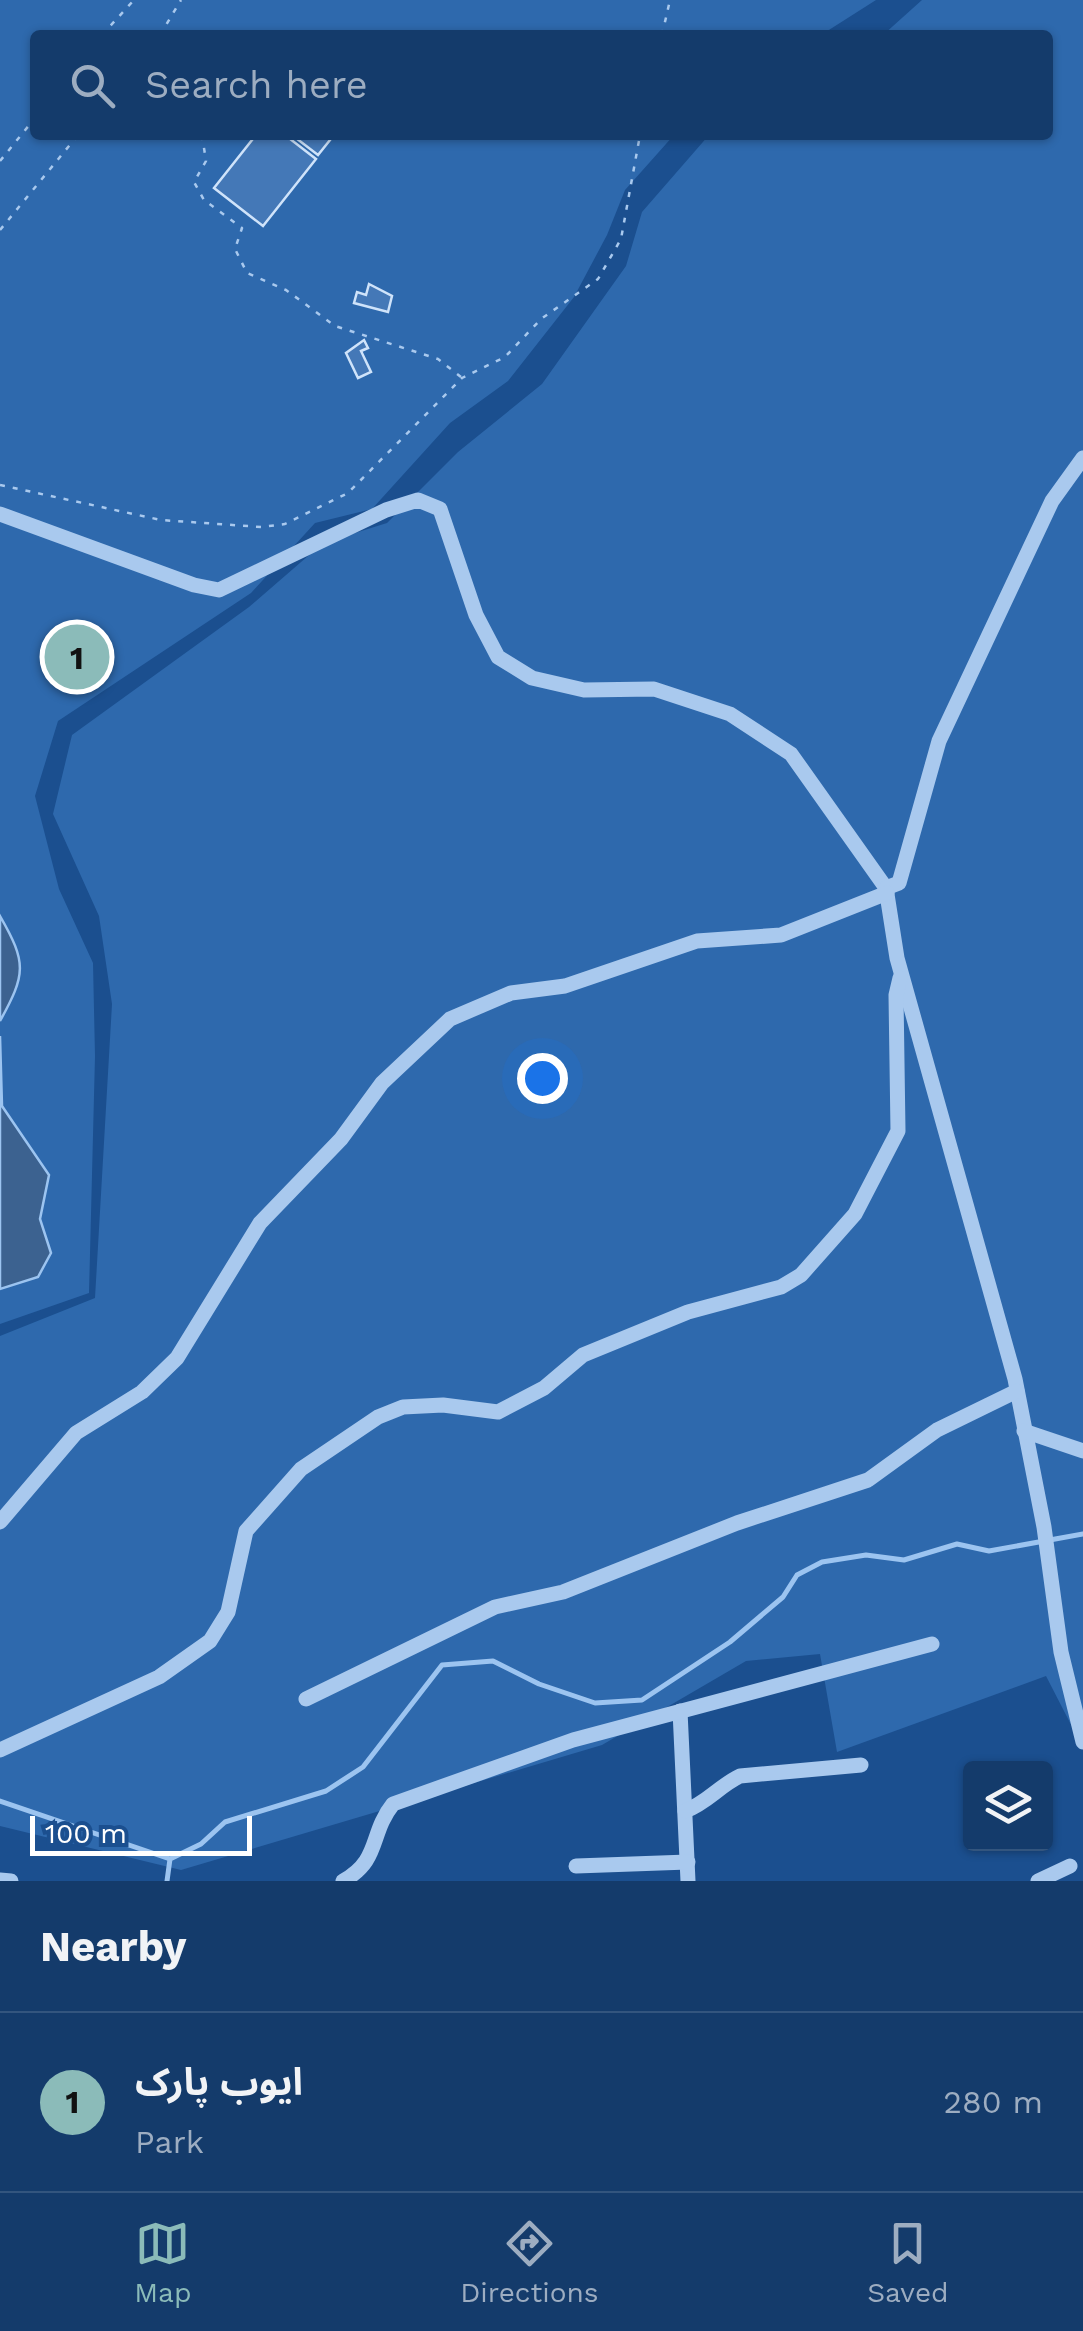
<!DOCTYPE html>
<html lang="en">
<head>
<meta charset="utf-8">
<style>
	body { margin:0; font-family:"Work Sans","Noto Sans Arabic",sans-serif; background:#214673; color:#f1f3f6 }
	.controls { position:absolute; right:30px; bottom:30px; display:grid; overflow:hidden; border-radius:10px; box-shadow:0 2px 8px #0004 }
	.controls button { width:90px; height:90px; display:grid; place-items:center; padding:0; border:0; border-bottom:2px solid #33557e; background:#143b6b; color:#f1f3f6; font:50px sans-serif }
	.scale { position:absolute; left:30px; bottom:25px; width:222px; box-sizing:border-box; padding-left:10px; border:5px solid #fff; border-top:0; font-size:28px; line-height:35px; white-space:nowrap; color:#fff; -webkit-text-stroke:8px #1b4f8f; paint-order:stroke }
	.you { position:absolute; left:542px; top:1078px; width:35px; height:35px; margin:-25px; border:8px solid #fff; border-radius:50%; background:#1a73e8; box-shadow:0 0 0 15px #1a73e833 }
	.badge { display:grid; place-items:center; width:65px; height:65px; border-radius:50%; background:#8bbbb9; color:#111; font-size:32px; font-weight:700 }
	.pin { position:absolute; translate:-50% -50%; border:5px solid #fff; box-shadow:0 2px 10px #0006 }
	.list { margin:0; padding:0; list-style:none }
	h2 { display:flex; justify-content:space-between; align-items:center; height:130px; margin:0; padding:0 40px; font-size:42px }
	h2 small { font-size:32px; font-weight:400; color:#9dadc1 }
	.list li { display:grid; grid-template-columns:65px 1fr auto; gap:30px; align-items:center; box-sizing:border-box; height:180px; padding:0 40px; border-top:2px solid #33557e }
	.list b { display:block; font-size:38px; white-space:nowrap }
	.list p { margin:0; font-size:32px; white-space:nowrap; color:#9dadc1 }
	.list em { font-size:32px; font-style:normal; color:#9dadc1 }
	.icon { flex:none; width:55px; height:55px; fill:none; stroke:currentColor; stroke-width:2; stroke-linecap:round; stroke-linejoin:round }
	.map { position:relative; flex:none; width:1083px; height:1881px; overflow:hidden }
	.search { position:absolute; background:#143b6b; box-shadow:0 2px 8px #0004; left:30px; right:30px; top:30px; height:110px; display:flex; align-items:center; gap:25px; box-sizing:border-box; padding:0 35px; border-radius:10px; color:#9dadc1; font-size:38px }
	.sheet { height:310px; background:#143b6b }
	nav { display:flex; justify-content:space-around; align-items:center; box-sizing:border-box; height:140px; border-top:2px solid #33557e; background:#143b6b; font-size:28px; color:#9dadc1 }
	nav a { display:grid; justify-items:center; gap:5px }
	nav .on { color:#8bbbb9 }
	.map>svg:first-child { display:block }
	.green { fill:#2e69ad }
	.water { fill:#3c6290; stroke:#9cc4f0; stroke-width:2.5 }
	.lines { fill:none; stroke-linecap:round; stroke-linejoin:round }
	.stream { stroke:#9cc4f0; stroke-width:5 }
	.building { fill:#4478b7; stroke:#cfe3fa; stroke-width:2.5 }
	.path { stroke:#a9c9ee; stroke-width:2.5; stroke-dasharray:5 8; stroke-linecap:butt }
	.minor { stroke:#a9c9ee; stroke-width:15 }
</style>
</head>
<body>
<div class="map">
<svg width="1083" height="1881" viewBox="0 0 1083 1881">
	<rect width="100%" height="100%" fill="#1b4f8f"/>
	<g class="green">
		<polygon points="0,0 876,0 821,35 35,35 35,135 674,135 625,190 607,235 574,297 508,381 450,423 372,509 315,523 251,593 58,721 35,796 59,889 93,963 95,1056 89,1293 0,1324"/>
		<polygon points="922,0 1083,0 1083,1748 1046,1676 837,1752 820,1654 746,1661 602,1745 181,1870 0,1826 0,1336 95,1298 112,1004 99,916 53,814 72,735 249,607 323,543 387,523 458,452 542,384 626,266 642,212 709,135 1048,135 1048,35 883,35"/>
	</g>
	<g class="water">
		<path d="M0,916C27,963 26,974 0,1021Z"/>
		<polygon points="0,1036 2,1106 49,1175 40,1219 51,1253 38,1277 0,1289"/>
	</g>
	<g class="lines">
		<g class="stream">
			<polyline points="0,1801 170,1859"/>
			<polyline points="167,1881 170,1859 201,1844 225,1822 326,1791 363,1767 442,1665 493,1661 539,1684 595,1703 642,1700 730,1642 783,1597 797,1575 822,1562 866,1555 904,1560 957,1544 989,1551 1083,1534"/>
		</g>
	</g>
	<g class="building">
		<polygon points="256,135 285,135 316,159 263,226 214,188"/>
		<polygon points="292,135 334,135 318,155"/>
		<polygon points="369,284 392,296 388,312 354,303 357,292 366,295"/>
		<polygon points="364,340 368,348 361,351 371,372 358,378 346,353"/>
	</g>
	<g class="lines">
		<g class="path">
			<polyline points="102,35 134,0"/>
			<polyline points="160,35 181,0"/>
			<polyline points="662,35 670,0"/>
			<polyline points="202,135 206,161 194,182 204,200 242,228 235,249 247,273 286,290 335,326 438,359 461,377"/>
			<polyline points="0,161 35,118"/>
			<polyline points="0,230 78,135"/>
			<polyline points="0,485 161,520 261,527 285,524 348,493 462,378 505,357 541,319 598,279 621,239 640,135"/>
		</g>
		<g class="minor">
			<polyline points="0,514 194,585 219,590 386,510 418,500 440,509 476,615 498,657 532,678 584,690 654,689 730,714 791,754 886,888 897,958 1015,1379 1044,1527 1061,1652 1083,1742"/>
			<polyline points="886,888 899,883 939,741 1052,501 1083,458"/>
			<polyline points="1024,1431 1083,1451"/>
			<polyline points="0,1522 76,1433 142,1392 177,1358 260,1223 341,1139 382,1083 450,1019 511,993 565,986 697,941 781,935 887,893"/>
			<polyline points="306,1699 495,1607 563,1592 737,1523 868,1480 937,1430 1017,1391"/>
			<polyline points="680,1711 688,1881"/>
			<polyline points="0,1750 159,1677 210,1641 228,1612 246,1531 301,1469 378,1417 403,1407 443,1405 498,1412 544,1388 583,1355 688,1312 781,1287 801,1275 855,1214 898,1131 896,995 900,978"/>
			<path d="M685,1811C707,1803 719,1786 740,1776L861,1765"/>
			<polyline points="576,1866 688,1862"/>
			<polyline points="0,1880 11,1881"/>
			<path d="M343,1881C381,1860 369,1834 393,1804L573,1740L932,1644"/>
			<polyline points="1038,1881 1070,1866"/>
		</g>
	</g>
</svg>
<div class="controls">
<button><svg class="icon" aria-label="layers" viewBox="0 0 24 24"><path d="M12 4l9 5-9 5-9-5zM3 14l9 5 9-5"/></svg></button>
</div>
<div class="scale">100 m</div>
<div class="you"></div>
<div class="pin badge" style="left:77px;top:657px">1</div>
<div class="search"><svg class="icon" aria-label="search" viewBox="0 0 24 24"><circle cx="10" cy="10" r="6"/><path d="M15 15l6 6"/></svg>Search here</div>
</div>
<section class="sheet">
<h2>Nearby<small></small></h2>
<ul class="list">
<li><span class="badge">1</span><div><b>ایوب پارک</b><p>Park</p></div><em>280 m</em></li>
</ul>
</section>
<nav>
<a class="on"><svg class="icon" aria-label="map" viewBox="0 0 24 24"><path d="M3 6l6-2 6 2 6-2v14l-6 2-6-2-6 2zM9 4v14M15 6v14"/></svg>Map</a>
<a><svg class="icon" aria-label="directions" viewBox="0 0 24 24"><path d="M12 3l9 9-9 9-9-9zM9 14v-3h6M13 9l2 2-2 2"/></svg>Directions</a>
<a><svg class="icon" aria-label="saved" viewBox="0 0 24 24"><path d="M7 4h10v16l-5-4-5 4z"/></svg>Saved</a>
</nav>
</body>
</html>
